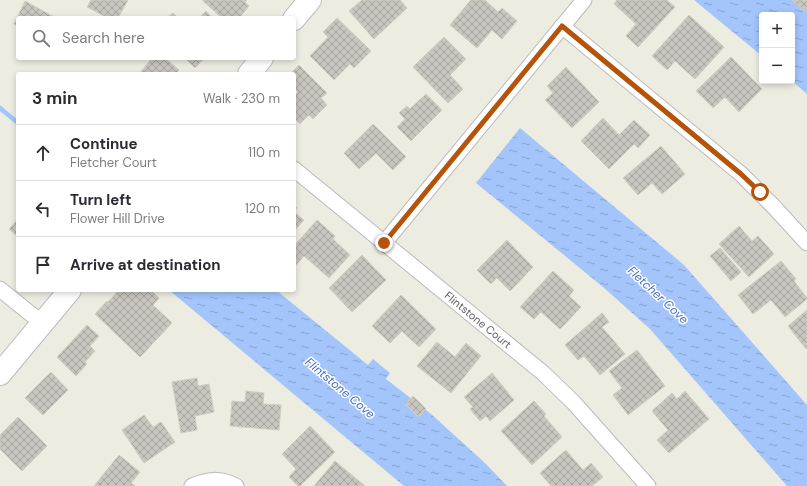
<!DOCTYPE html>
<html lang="en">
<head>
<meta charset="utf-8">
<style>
	body { margin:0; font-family:"DM Sans",sans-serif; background:#f7f7f7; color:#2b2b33 }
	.controls { position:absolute; right:12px; top:12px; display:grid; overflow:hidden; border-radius:4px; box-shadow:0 2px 6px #0003 }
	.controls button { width:36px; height:36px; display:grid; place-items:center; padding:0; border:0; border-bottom:1px solid #e1e1e2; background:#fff; color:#2b2b33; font:20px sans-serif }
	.stop { position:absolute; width:12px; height:12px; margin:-9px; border:3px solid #b45309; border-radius:50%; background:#fff }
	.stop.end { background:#b45309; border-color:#fff; box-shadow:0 1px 4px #0008 }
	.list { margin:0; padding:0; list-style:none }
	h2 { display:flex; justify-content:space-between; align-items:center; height:52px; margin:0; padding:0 16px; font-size:17px }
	h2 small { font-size:13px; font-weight:400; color:#7c7c81 }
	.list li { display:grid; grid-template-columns:26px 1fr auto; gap:12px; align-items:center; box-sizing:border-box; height:56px; padding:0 16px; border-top:1px solid #e1e1e2 }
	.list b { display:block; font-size:15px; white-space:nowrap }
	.list p { margin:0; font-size:13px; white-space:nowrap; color:#7c7c81 }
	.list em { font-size:13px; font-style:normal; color:#7c7c81 }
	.icon { flex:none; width:22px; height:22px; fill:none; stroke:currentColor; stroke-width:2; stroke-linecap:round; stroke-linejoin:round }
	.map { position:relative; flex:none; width:807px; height:486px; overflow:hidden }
	.search { position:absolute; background:#fff; box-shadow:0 2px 6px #0003; left:16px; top:16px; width:280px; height:44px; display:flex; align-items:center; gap:10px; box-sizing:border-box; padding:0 14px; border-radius:4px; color:#7c7c81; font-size:15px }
	.panel { position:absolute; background:#fff; box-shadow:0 2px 6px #0003; left:16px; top:72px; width:280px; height:220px; border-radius:4px }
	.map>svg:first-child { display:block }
	.water { fill:url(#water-ripples) }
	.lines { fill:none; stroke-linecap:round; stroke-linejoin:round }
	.stream { stroke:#a3c5fb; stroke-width:4.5 }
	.building { fill:url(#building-cross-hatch); stroke:#d0cec0 }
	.street-casing { stroke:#b9bac0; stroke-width:17 }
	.secondary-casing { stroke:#babcc2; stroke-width:24 }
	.street { stroke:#fff; stroke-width:15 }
	.secondary { stroke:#fff; stroke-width:22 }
	.route { stroke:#b45309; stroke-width:5 }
	.labels { text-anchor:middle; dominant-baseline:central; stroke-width:3; stroke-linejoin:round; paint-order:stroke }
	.street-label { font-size:11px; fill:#5a5c62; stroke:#fff }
	.water-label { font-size:12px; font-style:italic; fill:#476cbd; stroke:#fff }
</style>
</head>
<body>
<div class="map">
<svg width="807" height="486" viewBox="0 0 807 486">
	<defs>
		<pattern id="water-ripples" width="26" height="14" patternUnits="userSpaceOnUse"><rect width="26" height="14" fill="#a3c5fb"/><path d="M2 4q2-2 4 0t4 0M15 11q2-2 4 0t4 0" fill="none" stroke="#88a3cf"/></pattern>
		<pattern id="building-cross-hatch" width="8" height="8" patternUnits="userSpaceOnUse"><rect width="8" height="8" fill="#c8c6bf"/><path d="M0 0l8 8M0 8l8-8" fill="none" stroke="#a5a49f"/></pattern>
	</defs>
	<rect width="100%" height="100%" fill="#ecece1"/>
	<g class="water">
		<polygon points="694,0 804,0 807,2 807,94 792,81 792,15 762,15 762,56"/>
		<polygon points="520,128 684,265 807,405 807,486 787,486 650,329 603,287 476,183"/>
		<polygon points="169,290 276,290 368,365 373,359 390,373 386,379 431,414 485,463 507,486 404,486"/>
	</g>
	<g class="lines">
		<polyline class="stream" points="0,108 18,123"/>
	</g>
	<g class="building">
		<polygon points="91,0 128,0 118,18 108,18 87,7"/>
		<polygon points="202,0 247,0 245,2 249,6 239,18 222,18"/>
		<polygon points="362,0 400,0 407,8 374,39 349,11"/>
		<polygon points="471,0 485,0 498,12 502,8 517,21 502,39 492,30 477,48 450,25"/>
		<polygon points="617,0 667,0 675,7 638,47 626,36 636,24 614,4"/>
		<polygon points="792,0 807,0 807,9 805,12"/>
		<polygon points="25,1 56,18 18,18 18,26 14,24"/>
		<polygon points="206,11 212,18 199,18"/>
		<polygon points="173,13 178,18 167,18"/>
		<polygon points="689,15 724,47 695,79 675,61 667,70 652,56"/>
		<polygon points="337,18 371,51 354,68 350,64 334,80 310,56 328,37 323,32"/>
		<polygon points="444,37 466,59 450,75 463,89 448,103 413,67"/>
		<polygon points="731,57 762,89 739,112 725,97 713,108 696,91"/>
		<polygon points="152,58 165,58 179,70 175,74 141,74 140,73"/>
		<polygon points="185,58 205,58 195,68"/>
		<polygon points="299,65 327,93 321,98 327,105 313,119 309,115 300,124 294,118 294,96 298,92 294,88 294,74 290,74"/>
		<polygon points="566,67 599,102 572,128 545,100 553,93 547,86"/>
		<polygon points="426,94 442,110 411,141 397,127 405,119 399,113 407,106 410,109"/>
		<polygon points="603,118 619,135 634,120 650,135 638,148 634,144 609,169 581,141"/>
		<polygon points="373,124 406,157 393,170 376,153 359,169 344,153"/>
		<polygon points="661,146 685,174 662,194 652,183 638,195 623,178"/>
		<polygon points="294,206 297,208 294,212 304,220 294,231"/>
		<polygon points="18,219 18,237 9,229"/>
		<polygon points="317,220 335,236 333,239 350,255 329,278 304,256 294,267 294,246"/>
		<polygon points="739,226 752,241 758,236 774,254 749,277 719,244"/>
		<polygon points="507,240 533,267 510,291 497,278 491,284 477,270"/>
		<polygon points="720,248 741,272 731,281 710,256"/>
		<polygon points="362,255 386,280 352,312 329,288"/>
		<polygon points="781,261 796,279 794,281 807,298 807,299 785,317 771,300 753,314 738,295"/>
		<polygon points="553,271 574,290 569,296 581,307 560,329 541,312 534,319 520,307"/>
		<polygon points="119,290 151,290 159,298 153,305 172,323 140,357 95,314 107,301 108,302"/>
		<polygon points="401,295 436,329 419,347 402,331 390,343 372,326"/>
		<polygon points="807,310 807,348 806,349 788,326"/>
		<polygon points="602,313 609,322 602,327 625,354 600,375 584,356 578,360 565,345"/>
		<polygon points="87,325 99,336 90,346 95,351 85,362 87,364 76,376 57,357"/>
		<polygon points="437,342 455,357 466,343 481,356 451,393 417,366"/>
		<polygon points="637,350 665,386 628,415 613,395 622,388 609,371"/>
		<polygon points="51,372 68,390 43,415 25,398"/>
		<polygon points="492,373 514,400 490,421 486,416 480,421 470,409 473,407 464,397"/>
		<polygon points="197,378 198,386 209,384 214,412 195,416 197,430 181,433 172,382"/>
		<polygon points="246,391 264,393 263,404 281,405 279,430 230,426 232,401 245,402"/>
		<polygon points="685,391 709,419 669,453 657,440 668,430 652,411 672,393 677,399"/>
		<polygon points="413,396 426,409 418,417 405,404"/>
		<polygon points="534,401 546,414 544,416 562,437 532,465 501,431"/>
		<polygon points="144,415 153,427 161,422 175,442 144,463 122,430"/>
		<polygon points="18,417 47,446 22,471 0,449 0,435"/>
		<polygon points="310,426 335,452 300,486 298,486 289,477 296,469 282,454"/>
		<polygon points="566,450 583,470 591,463 603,477 592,486 551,486 540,473"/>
		<polygon points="119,455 140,472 131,483 135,486 94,486"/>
		<polygon points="335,461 365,486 314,486"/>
	</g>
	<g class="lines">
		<defs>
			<g id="street">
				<polyline points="562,26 741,174 774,207 807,243"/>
				<path id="s1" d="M294,169L543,373L574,403L648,486"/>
				<polyline points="384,243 584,0"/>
				<polyline points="0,289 42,323"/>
				<path d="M192,486C208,479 220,478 236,486"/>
			</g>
			<g id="secondary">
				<polyline points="294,19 310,0"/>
				<polyline points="249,74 262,58"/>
				<polyline points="0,374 70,290"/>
			</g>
		</defs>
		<use href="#street" class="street-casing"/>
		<use href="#secondary" class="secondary-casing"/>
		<use href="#street" class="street"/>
		<use href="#secondary" class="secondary"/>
	</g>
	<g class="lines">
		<polyline class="route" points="384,243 562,26 741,174 760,192"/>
	</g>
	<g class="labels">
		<g class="street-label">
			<text stroke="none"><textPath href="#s1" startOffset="238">Flintstone Court</textPath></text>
		</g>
		<g class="water-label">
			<text transform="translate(658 295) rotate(43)">Fletcher Cove</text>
			<text transform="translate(340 388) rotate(40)">Flintstone Cove</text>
		</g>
	</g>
</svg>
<div class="controls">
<button>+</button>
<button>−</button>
</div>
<div class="stop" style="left:760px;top:192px"></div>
<div class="stop end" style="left:384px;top:243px"></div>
<div class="search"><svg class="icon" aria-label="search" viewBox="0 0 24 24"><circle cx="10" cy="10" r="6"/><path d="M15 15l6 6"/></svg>Search here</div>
<section class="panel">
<h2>3 min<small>Walk · 230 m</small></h2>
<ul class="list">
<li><svg class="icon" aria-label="ahead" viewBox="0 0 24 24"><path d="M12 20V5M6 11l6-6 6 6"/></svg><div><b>Continue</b><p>Fletcher Court</p></div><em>110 m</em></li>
<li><svg class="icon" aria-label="left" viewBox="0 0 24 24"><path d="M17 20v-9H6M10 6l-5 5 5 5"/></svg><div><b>Turn left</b><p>Flower Hill Drive</p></div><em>120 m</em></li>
<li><svg class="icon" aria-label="arrive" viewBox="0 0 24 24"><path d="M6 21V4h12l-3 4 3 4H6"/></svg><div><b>Arrive at destination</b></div></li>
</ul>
</section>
</div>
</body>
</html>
